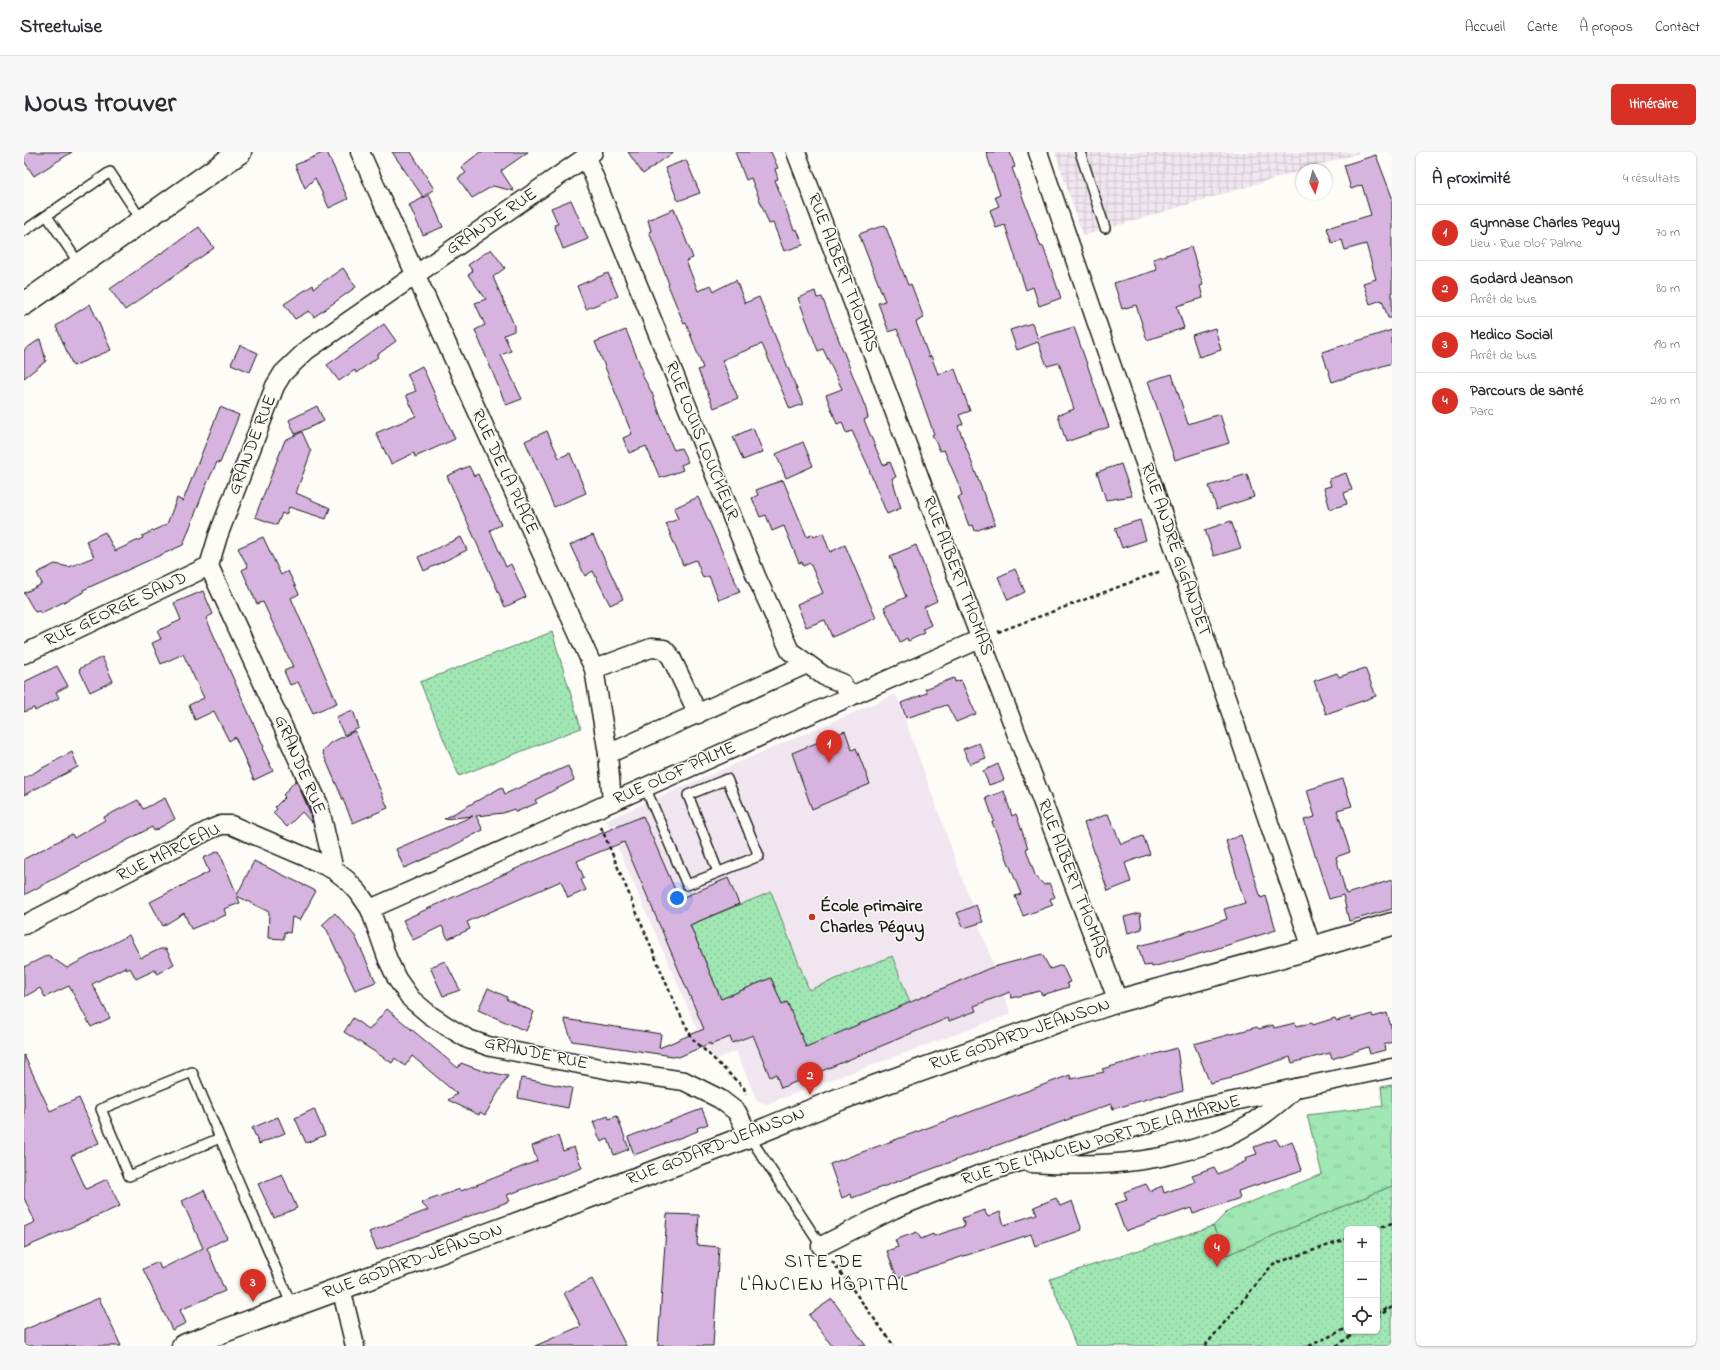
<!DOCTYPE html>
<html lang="fr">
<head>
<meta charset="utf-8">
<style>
	body { margin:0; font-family:"Indie Flower",sans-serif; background:#f7f7f7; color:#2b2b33 }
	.controls { position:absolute; right:12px; bottom:12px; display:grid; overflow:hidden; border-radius:6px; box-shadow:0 1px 3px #0004 }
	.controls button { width:36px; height:36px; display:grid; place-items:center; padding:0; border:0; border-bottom:1px solid #e1e1e2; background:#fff; color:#2b2b33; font:20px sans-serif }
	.compass { position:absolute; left:1272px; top:12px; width:36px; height:36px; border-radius:50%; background:#fff; box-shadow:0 1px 3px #0004; rotate:174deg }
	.you { position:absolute; left:653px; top:746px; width:14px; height:14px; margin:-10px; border:3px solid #fff; border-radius:50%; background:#1a73e8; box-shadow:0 0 0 6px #1a73e833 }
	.badge { display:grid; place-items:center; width:26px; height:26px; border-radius:50%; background:#d93025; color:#fff; font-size:13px; font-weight:700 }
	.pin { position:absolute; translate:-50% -33px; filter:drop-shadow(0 1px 2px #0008) }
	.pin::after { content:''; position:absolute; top:21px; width:14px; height:12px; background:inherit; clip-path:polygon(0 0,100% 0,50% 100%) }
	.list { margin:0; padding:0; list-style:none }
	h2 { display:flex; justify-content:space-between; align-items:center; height:52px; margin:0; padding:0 16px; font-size:17px }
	h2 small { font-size:13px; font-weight:400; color:#7c7c81 }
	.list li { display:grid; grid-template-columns:26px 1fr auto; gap:12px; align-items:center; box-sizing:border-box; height:56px; padding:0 16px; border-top:1px solid #e1e1e2 }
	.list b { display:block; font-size:15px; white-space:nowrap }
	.list p { margin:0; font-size:13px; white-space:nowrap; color:#7c7c81 }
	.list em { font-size:13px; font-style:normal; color:#7c7c81 }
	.icon { flex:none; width:22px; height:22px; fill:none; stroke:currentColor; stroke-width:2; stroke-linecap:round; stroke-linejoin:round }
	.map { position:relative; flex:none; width:1368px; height:1194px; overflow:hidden; border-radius:6px }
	header { display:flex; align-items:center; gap:24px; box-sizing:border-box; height:56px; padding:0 20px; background:#fff; border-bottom:1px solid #e1e1e2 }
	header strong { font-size:19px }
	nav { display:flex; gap:22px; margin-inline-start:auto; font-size:14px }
	.intro { display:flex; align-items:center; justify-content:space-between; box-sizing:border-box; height:96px; padding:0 24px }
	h1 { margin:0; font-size:28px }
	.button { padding:10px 18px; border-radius:6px; background:#d93025; color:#fff; font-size:14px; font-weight:700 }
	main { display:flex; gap:24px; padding:0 24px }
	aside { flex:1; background:#fff; border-radius:6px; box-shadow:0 1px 3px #0004 }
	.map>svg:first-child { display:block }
	.built { fill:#f1e6f0 }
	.industrial { fill:url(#industrial-grid) }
	.grass { fill:url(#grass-tufts); stroke:#5e8268 }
	.park { fill:url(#park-dots); stroke:#5e8268; fill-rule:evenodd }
	.building { fill:#d6b4df; stroke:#1c1c1c }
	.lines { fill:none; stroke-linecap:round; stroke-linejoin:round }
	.service-casing { stroke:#1c1c1c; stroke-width:12 }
	.minor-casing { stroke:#1c1c1c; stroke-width:21 }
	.tertiary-casing { stroke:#1c1c1c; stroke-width:25 }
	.secondary-casing { stroke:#1c1c1c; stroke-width:25 }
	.path { stroke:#1c1c1c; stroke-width:2.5; stroke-dasharray:4 3; stroke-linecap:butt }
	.service { stroke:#fdfcf7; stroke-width:9 }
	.minor { stroke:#fdfcf7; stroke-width:18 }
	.tertiary { stroke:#fdfcf7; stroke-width:22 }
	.secondary { stroke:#fdfcf7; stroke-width:22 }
	.poi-dot { fill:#c8321e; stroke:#fdfcf7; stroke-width:1.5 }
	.labels { text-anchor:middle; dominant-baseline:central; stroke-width:3; stroke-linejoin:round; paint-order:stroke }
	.street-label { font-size:18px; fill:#1c1c1c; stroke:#fdfcf7 }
	.poi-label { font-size:18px; font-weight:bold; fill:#1c1c1c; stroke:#fdfcf7; text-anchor:start }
	.quarter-label { font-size:20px; letter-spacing:1px; fill:#1c1c1c; stroke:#fdfcf7 }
</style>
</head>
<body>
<header>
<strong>Streetwise</strong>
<nav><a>Accueil</a><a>Carte</a><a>À propos</a><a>Contact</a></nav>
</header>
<div class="intro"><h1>Nous trouver</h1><a class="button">Itinéraire</a></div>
<main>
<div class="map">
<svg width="1368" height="1194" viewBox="0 0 1368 1194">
	<defs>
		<pattern id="industrial-grid" width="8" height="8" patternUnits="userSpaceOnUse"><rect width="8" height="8" fill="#f1e6f0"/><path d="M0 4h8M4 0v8" fill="none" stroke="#cec5cd"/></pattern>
		<pattern id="grass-tufts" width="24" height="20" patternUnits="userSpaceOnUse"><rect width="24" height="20" fill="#a0e7b4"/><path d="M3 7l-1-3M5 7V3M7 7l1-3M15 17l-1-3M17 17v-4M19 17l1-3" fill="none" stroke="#89c69a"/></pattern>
		<pattern id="park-dots" width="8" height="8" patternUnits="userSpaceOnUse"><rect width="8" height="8" fill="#a0e7b4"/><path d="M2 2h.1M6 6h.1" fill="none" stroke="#89c69a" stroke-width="1.8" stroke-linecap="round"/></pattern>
	</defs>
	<rect width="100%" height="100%" fill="#fdfcf7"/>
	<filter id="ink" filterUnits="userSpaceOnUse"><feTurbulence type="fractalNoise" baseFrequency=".025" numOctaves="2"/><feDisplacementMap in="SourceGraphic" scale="8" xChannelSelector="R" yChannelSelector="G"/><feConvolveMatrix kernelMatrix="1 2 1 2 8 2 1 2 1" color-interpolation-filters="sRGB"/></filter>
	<g filter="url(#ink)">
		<polygon class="built" points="872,542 987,862 742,952 733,949 712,899 692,907 681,895 582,668"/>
		<polygon class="industrial" points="1031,0 1339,0 1059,84"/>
		<polygon class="grass" points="1368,933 1368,1034 1203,1103 1189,1074 1204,1059 1298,1022 1283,963 1359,954 1357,935"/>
		<g class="park">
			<polygon points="528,480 557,576 435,624 396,530"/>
			<polygon points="747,740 785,838 868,804 886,851 782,895 763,850 758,852 747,826 697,847 666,773"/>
			<path d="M1368,1034V1194H1052L1026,1127L1189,1074L1203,1103ZM1323,1077H1353V1179H1323Z"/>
		</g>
		<g class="building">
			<polygon points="0,0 48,0 10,24 0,9"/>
			<polygon points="301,0 303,0 324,47 305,56 291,26 281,36 271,13"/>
			<polygon points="368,0 387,0 410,37 399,45"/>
			<polygon points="456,0 504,0 477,19 490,39 469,34 448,46 434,26 442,21 437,15"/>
			<polygon points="604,0 650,0 619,22"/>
			<polygon points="711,0 747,0 754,16 751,17 754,27 751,28 770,78 773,77 779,93 760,99 749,71 745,72 727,26 722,28"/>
			<polygon points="962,0 986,0 991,15 988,16 1017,95 1019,94 1037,146 1015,154 1009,135 1002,138 981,73 972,76 966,58 975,54 971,45 976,43"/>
			<polygon points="1352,3 1368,45 1368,166 1364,166 1358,148 1346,152 1339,131 1352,127 1342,92 1321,98 1318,88 1308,91 1303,76 1347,63 1338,33 1327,37 1320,13"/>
			<polygon points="662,8 676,41 654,49 641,16"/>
			<polygon points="405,43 419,75 399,83 385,53"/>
			<polygon points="547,48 564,87 539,97 530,73 534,72 527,56"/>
			<polygon points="650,57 669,106 662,109 674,139 687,133 690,139 712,128 721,151 735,145 779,252 766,257 738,192 698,208 714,246 690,256 674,218 679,216 662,171 660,172 644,133 645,132 625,80 627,79 624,68"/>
			<polygon points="861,73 884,133 887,132 900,166 892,170 905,205 907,204 914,222 931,217 946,259 935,263 939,272 934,274 971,372 951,379 949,373 945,374 934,345 938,344 935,333 920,298 916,299 908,283 910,282 873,177 865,180 854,151 861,149 835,82"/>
			<polygon points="175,75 190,96 101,158 86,137"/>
			<polygon points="1167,95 1179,133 1176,134 1179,146 1153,154 1160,176 1123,188 1112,153 1098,157 1090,131 1133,118 1129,107"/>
			<polygon points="467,97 481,116 469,125 490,173 490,179 480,183 487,199 477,203 498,247 482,253 451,178 461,173 451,151 462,147 444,123 449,119 444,113"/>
			<polygon points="319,116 332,135 290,165 285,159 271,167 260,152 289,133 290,136"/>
			<polygon points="584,121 594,144 562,157 553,134"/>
			<polygon points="791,139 793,146 798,145 842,257 844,266 840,268 859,313 866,310 872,325 868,326 877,356 863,362 845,318 846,318 828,279 822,281 818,270 813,272 802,243 818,237 799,197 794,199 774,146"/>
			<polygon points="66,152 87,198 49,214 32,174"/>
			<polygon points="1008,171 1014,186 1050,175 1085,275 1042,290 1034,263 1050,257 1035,211 1023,214 1014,190 993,198 986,178"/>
			<polygon points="360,172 372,189 353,203 354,205 332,221 331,218 315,229 303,213"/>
			<polygon points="1191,176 1197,198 1175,205 1168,183"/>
			<polygon points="602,178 619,220 617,221 628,241 648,294 650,298 657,296 664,310 657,313 659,318 643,324 636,326 622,294 605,301 599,286 608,282 571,190"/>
			<polygon points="1368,178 1368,211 1308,230 1298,200"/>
			<polygon points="16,187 22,209 0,226 0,198"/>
			<polygon points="216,193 234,201 226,220 207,212"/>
			<polygon points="398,214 431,287 391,305 390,301 367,312 352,281 392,264 382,243 392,239 383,222"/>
			<polygon points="1148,222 1164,272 1196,262 1205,291 1151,308 1124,229"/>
			<polygon points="293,254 300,269 271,282 265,268"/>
			<polygon points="196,255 215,263 196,311 193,310 181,336 159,393 59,438 60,440 17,461 15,459 11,460 0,441 18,432 13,421 31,412 45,415 70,405 62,389 81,380 91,399 119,386 118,384 143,372 153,346 159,349"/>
			<polygon points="729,276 739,300 719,308 709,285"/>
			<polygon points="523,279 535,306 546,301 562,341 530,355 501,289"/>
			<polygon points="278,280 287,300 272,341 306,356 302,367 265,355 262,363 258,361 253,373 231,365 261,288"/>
			<polygon points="779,290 789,314 762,326 752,302"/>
			<polygon points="1097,312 1108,344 1082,348 1073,320"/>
			<polygon points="445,314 450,324 454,322 477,373 466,378 482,415 487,412 502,445 481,455 423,324"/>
			<polygon points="1322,321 1328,338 1320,341 1323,352 1306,357 1300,336 1307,334 1305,327"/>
			<polygon points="1223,322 1230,345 1193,357 1185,334"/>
			<polygon points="759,328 783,385 789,382 790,385 799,381 806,400 821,393 852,466 808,485 801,468 782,475 773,452 799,441 786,411 779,414 778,410 775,411 760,374 748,379 742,363 736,365 728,346 734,343 732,338"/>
			<polygon points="674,345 716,440 695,448 685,424 679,426 672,408 659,413 642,372 654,367 650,356"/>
			<polygon points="1116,368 1122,388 1098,396 1091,376"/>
			<polygon points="1207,369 1217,396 1190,404 1181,378"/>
			<polygon points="569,383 599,447 586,453 569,419 561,424 546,393"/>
			<polygon points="239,385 257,423 264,419 275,442 267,446 313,551 289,561 274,530 266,533 260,519 269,515 239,450 233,452 218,418 224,415 214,396"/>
			<polygon points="437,385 443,398 400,419 394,405"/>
			<polygon points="892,393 913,449 900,455 907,473 899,477 901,481 884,489 883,486 876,490 860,455 882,445 866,404"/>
			<polygon points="991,417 1001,440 984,448 974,425"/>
			<polygon points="179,439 189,462 182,466 240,595 238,596 249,619 230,628 211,585 205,589 190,559 171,568 165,553 180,546 159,502 137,512 128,491 137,487 133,479 157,468 150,451"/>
			<polygon points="78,505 89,529 66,540 55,517"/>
			<polygon points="33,514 44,534 32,540 35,546 11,559 10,556 0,560 0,530"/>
			<polygon points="1341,516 1352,544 1302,562 1290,529 1313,521 1315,525"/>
			<polygon points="930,526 931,530 937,528 952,562 932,570 923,553 882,566 877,551 903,541 901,537"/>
			<polygon points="329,558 335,576 320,583 312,565"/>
			<polygon points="331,579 364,656 329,671 298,599 306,591"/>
			<polygon points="821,579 828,598 832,596 846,632 788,657 768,601"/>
			<polygon points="955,591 962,606 946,612 939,597"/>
			<polygon points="48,600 54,615 0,643 0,626"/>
			<polygon points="974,612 980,628 965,633 959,619"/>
			<polygon points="544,614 550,628 511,648 513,651 492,660 490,657 479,661 452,664 459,678 425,696 380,716 372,697 449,664 420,667 478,635 481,642"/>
			<polygon points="1319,627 1328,654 1313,658 1326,700 1312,705 1322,742 1368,728 1368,757 1325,769 1319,743 1305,747 1280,668 1291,665 1283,638"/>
			<polygon points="272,628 285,658 288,671 278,660 263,675 249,661 253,657 251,655 261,645 259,643"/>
			<polygon points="980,639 988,664 992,662 1004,696 1002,697 1011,723 1020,733 1025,731 1031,745 1026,747 1029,753 999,764 991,744 997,742 968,670 970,669 962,646"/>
			<polygon points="141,646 151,667 130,679 128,675 0,743 0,707 48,682 50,686 81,668 80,665 114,648 119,657"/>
			<polygon points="1084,662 1097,692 1119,684 1126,702 1101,711 1107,730 1084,739 1060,671"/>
			<polygon points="619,664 655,747 704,726 715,752 666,773 697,847 747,826 758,852 763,850 782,895 966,816 1018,802 1026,817 1038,813 1046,830 1043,831 1045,835 1018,843 1016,839 987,846 986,840 950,854 952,859 925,869 924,866 757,936 752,922 746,925 729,883 708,891 706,885 686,893 686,891 655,905 548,889 540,867 637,882 635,896 680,877 600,690 553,709 560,726 557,728 562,738 544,746 537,729 443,770 446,777 424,787 418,774 389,788 379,768 498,714"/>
			<polygon points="1217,683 1237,746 1242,744 1252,778 1162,806 1128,815 1127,813 1120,814 1114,794 1134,789 1203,767 1200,757 1221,751 1202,689"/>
			<polygon points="195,699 213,743 230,709 292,739 276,768 268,765 266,781 260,780 260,787 244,786 245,760 213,744 216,751 200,757 202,763 167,777 160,761 139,774 126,750 185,720 179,706"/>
			<polygon points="952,753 959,770 940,776 933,761"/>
			<polygon points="311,761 331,784 352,830 331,838 303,778 298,773"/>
			<polygon points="1116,761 1118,777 1104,781 1100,765"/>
			<polygon points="105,783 117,806 136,797 142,797 150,812 133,822 131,818 112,827 106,816 103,818 101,815 68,832 86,866 67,875 45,834 21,845 16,836 0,845 0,815 24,803 43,816"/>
			<polygon points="421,809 436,838 419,844 406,815"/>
			<polygon points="464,836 483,845 482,847 510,860 502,879 454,858"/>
			<polygon points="363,857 434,916 437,911 456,918 484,924 461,963 456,960 455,963 424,948 433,942 388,904 381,914 371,906 368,911 320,880 329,866 345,878"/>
			<polygon points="1363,861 1368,878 1368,890 1360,893 1361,898 1346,902 1344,895 1308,907 1306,901 1268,911 1266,905 1208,924 1208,926 1186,931 1170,892 1233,875 1235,877 1249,873 1250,876 1271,871 1272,874 1288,871 1289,873 1311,866 1313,869 1326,865 1327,868 1348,862 1349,865"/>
			<polygon points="1153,896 1159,939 1137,945 1137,943 1089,957 1087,952 828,1046 827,1042 818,1046 806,1012 1046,923 1047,927 1080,920 1078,917"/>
			<polygon points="0,903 26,959 55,946 75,991 47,1004 62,1037 83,1027 96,1054 0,1096 0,1075 11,1070 0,1046"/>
			<polygon points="497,926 548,936 544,956 494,946"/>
			<polygon points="290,957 301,983 282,991 271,966"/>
			<polygon points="678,957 684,972 673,976 674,979 610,1003 604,985"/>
			<polygon points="584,964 585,967 593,964 605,997 590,1003 584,987 577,990 569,970"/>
			<polygon points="254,965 261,981 235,992 228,976"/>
			<polygon points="534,984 539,999 550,995 558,1016 483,1043 486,1049 353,1098 345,1080 404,1058 397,1051 436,1037 437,1039 513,1009 508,994"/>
			<polygon points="1252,987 1256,994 1268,989 1278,1018 1214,1039 1216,1046 1169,1062 1167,1056 1101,1079 1091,1052 1103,1048 1100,1040 1122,1032 1126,1039 1138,1034 1140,1041 1171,1030 1168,1023 1190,1015 1194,1022 1222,1009 1221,1006 1233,1002 1230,995"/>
			<polygon points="258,1022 273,1056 250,1066 234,1032"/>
			<polygon points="180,1038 203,1086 183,1096 201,1139 156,1158 162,1171 148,1178 119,1117 134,1110 137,1117 179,1096 158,1049"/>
			<polygon points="1032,1046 1036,1054 1048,1049 1058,1078 1011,1094 1007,1082 873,1126 863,1099 874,1095 871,1088 893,1080 897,1087 909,1082 910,1084 941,1074 938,1066 960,1058 964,1065 976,1060 980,1073 1013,1062 1010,1055"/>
			<polygon points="643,1062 675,1063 673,1093 695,1095 689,1194 634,1194"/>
			<polygon points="568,1127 602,1194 511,1194 557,1174 540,1141"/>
			<polygon points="75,1146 97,1194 0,1194 0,1178"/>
			<polygon points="808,1147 842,1194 808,1194 785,1163"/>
		</g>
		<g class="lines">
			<defs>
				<g id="service">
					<polyline points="1056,0 1081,76"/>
					<polyline points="23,64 56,113"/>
					<polyline points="0,79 86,20 118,69"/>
					<polyline points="621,635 663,733 735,704 703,627 664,643 694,720"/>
					<polyline points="725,984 797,1094"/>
					<polyline points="196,986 168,920 77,957 105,1024 196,986 268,1154"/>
				</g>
				<g id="minor">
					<polyline points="336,0 570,517 584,602 588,650"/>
					<polyline points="772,0 1094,849"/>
					<polyline points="1014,0 1288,796"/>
					<polyline points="562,5 732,424 766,499 800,524 818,531 826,545"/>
					<polyline points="0,502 185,414"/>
					<polyline points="570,517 627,496 640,497 647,505 674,562"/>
					<polyline points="584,602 783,512"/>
					<polyline points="310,718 295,653 185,414 194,384 251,234 259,221 283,198 569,0"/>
					<polyline points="346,757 956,487"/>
					<polyline points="0,773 187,677 197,673 207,673 289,708 310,718 323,728 335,741 346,757 364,808 373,827 387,847 406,863 424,875 444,887 467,895 586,918 660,929 696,947 713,960 725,984"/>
					<path d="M1007,1011C1080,1016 1159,1011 1224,973C1242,963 1257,949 1272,936"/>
					<polyline points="797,1094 870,1057 954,1023 996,1010 1172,957 1368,916"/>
					<polyline points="317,1136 331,1194"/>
				</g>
				<polyline id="tertiary" points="159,1194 498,1070 725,984 816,947 1031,870 1094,849 1288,796 1368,772"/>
				<polyline id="secondary" points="0,152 216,0"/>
			</defs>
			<use href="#service" class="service-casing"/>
			<use href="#minor" class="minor-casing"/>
			<use href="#tertiary" class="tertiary-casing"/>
			<use href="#secondary" class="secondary-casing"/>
			<g class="path">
				<polyline points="974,480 1137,419"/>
				<polyline points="577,675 650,850 668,886 720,936 722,942"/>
				<polyline points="1351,1077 1368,1071"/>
				<polyline points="808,1109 870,1194"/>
				<polyline points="1353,1161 1365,1155"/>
				<polyline points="1353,1165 1368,1155"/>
				<polyline points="1181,1194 1249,1112 1323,1087"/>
				<polyline points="1285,1194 1323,1176"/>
				<polyline points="1312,1194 1334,1179"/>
			</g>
			<use href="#service" class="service"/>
			<use href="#minor" class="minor"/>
			<use href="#tertiary" class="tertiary"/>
			<use href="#secondary" class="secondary"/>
		</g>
	</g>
	<circle class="poi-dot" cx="788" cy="765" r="4"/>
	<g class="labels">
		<g class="street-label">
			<text transform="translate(468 70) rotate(-34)">GRANDE RUE</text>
			<text transform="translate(818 121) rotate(69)">RUE ALBERT THOMAS</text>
			<text transform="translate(677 289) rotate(68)">RUE LOUIS LOUCHEUR</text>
			<text transform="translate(229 293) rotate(-69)">GRANDE RUE</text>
			<text transform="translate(480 320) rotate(65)">RUE DE LA PLACE</text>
			<text transform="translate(1151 398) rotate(71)">RUE ANDRÉ GIGANDET</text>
			<text transform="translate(933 424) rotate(69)">RUE ALBERT THOMAS</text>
			<text transform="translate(92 458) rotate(-25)">RUE GEORGE SAND</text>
			<text transform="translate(275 613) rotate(67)">GRANDE RUE</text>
			<text transform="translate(651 622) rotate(-24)">RUE OLOF PALME</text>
			<text transform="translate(145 701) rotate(-26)">RUE MARCEAU</text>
			<text transform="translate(1048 727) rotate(69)">RUE ALBERT THOMAS</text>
			<text transform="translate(996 883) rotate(-19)">RUE GODARD-JEANSON</text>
			<text transform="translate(512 902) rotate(12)">GRANDE RUE</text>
			<text transform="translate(1077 989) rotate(-16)">RUE DE L'ANCIEN PORT DE LA MARNE</text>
			<text transform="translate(692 995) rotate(-21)">RUE GODARD-JEANSON</text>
			<text transform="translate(389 1110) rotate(-20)">RUE GODARD-JEANSON</text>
		</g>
		<g class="poi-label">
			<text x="796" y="755">École primaire<tspan x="796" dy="21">Charles Péguy</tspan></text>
		</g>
		<g class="quarter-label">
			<text x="800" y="1110">SITE DE<tspan x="800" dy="23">L'ANCIEN HÔPITAL</tspan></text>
		</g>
	</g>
</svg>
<div class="controls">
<button>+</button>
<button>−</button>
<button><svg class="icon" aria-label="locate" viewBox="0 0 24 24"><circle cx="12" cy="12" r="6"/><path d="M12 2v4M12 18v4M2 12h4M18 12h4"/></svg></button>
</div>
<svg class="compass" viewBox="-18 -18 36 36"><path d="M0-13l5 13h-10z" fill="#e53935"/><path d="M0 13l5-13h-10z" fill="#7c7c81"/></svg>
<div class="you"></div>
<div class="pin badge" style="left:805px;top:611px">1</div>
<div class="pin badge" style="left:786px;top:943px">2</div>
<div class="pin badge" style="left:229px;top:1150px">3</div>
<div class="pin badge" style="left:1193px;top:1115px">4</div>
</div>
<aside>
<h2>À proximité<small>4 résultats</small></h2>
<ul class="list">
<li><span class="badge">1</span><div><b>Gymnase Charles Peguy</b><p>Lieu · Rue Olof Palme</p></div><em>70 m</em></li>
<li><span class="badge">2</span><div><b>Godard Jeanson</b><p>Arrêt de bus</p></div><em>80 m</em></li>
<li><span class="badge">3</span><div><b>Medico Social</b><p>Arrêt de bus</p></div><em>190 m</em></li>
<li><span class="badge">4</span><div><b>Parcours de santé</b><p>Parc</p></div><em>210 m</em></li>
</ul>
</aside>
</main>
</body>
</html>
